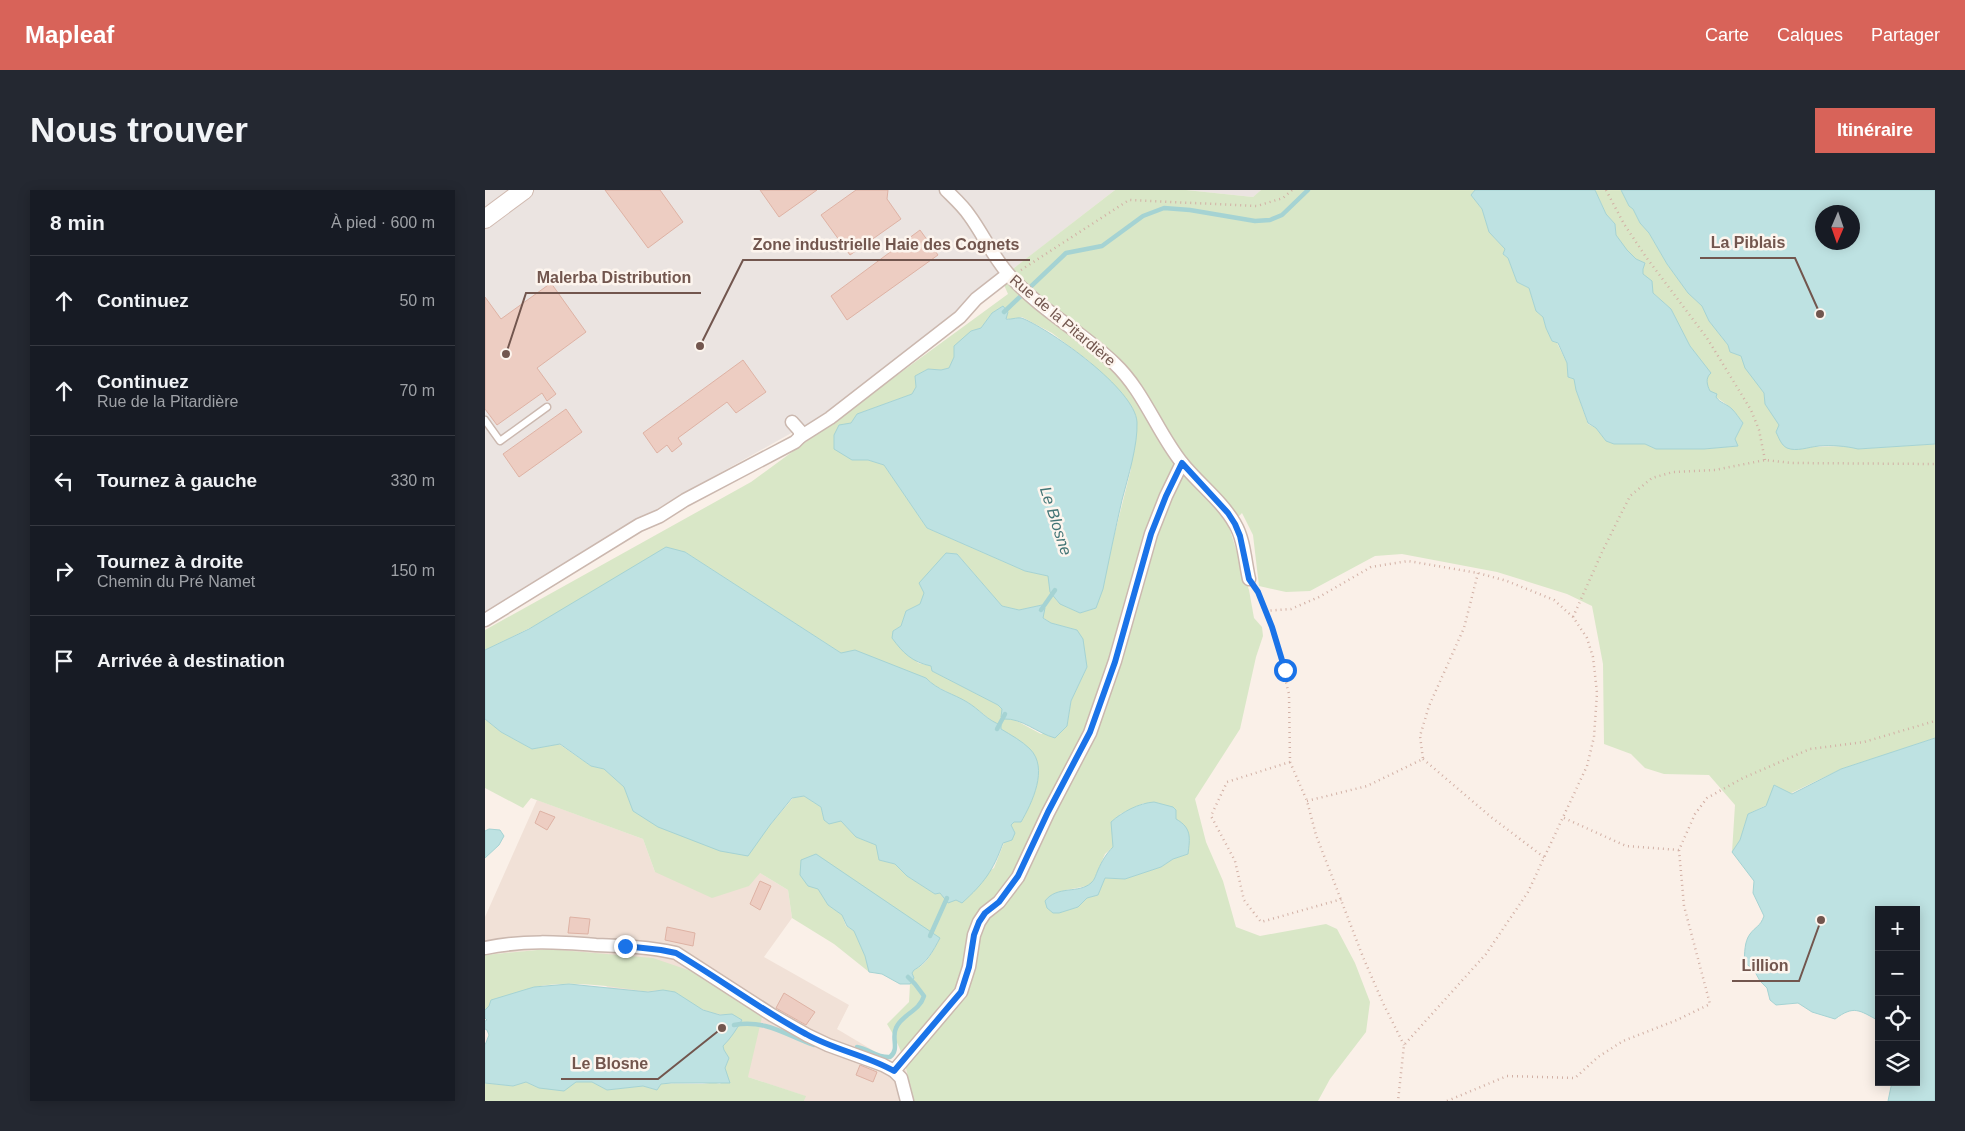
<!DOCTYPE html>
<html lang="fr">
<head>
<meta charset="utf-8">
<style>
	body { margin:0; font-family:Helvetica,sans-serif; background:#242831; color:#f1f3f6 }
	.controls { position:absolute; right:15px; bottom:15px; display:grid; overflow:hidden; border-radius:0px; box-shadow:0 2px 12px #0003 }
	.controls button { width:45px; height:45px; display:grid; place-items:center; padding:0; border:0; border-bottom:1px solid #363941; background:#171b24; color:#f1f3f6; font:25px sans-serif }
	.compass { position:absolute; left:1330px; top:15px; width:45px; height:45px; border-radius:50%; background:#171b24; box-shadow:0 2px 12px #0003; rotate:182deg }
	.stop { position:absolute; width:15px; height:15px; margin:-11px; border:4px solid #1a73e8; border-radius:50%; background:#fff }
	.stop.end { background:#1a73e8; border-color:#fff; box-shadow:0 1px 5px #0008 }
	.list { margin:0; padding:0; list-style:none }
	h2 { display:flex; justify-content:space-between; align-items:center; height:65px; margin:0; padding:0 20px; font-size:21px }
	h2 small { font-size:16px; font-weight:400; color:#9ea1a6 }
	.list li { display:grid; grid-template-columns:32px 1fr auto; gap:15px; align-items:center; box-sizing:border-box; height:90px; padding:0 20px; border-top:1px solid #363941 }
	.list b { display:block; font-size:19px; white-space:nowrap }
	.list p { margin:0; font-size:16px; white-space:nowrap; color:#9ea1a6 }
	.list em { font-size:16px; font-style:normal; color:#9ea1a6 }
	.icon { flex:none; width:28px; height:28px; fill:none; stroke:currentColor; stroke-width:2; stroke-linecap:round; stroke-linejoin:round }
	.map { position:relative; flex:none; width:1450px; height:911px; overflow:hidden; border-radius:0px }
	header { display:flex; align-items:center; gap:30px; box-sizing:border-box; height:70px; padding:0 25px; background:#d86359; color:#fff }
	header strong { font-size:24px }
	nav { display:flex; gap:28px; margin-inline-start:auto; font-size:18px }
	.intro { display:flex; align-items:center; justify-content:space-between; box-sizing:border-box; height:120px; padding:0 30px }
	h1 { margin:0; font-size:35px }
	.button { padding:12px 22px; border-radius:0px; background:#d86359; color:#fff; font-size:18px; font-weight:700 }
	main { display:flex; gap:30px; padding:0 30px }
	aside { flex:1; background:#171b24; border-radius:0px; box-shadow:0 2px 12px #0003 }
	.map>svg:first-child { display:block }
	.residential { fill:#f1e1d7 }
	.industrial { fill:#ebe4e1 }
	.green { fill:#d9e7c7; fill-rule:evenodd }
	.water { fill:#bee2e2; stroke:#a5d3d3; fill-rule:evenodd }
	.lines { fill:none; stroke-linecap:round; stroke-linejoin:round }
	.stream { stroke:#a5d3d3; stroke-width:4.5 }
	.building { fill:#edcdc2; stroke:#deb2a4 }
	.lane-casing { stroke:#cbb8af; stroke-width:9 }
	.street-casing { stroke:#cbb8af; stroke-width:15 }
	.secondary-casing { stroke:#d0b9af; stroke-width:20 }
	.path { stroke:#d2b0a5; stroke-width:2.5; stroke-dasharray:1 4; stroke-linecap:butt }
	.lane { stroke:#fff; stroke-width:6 }
	.street { stroke:#fff; stroke-width:12 }
	.secondary { stroke:#fff; stroke-width:18 }
	.route { stroke:#1a73e8; stroke-width:6 }
	.labels { text-anchor:middle; dominant-baseline:central; stroke-width:5; stroke-linejoin:round; paint-order:stroke }
	.street-label { font-size:15px; fill:#72564e; stroke:#fdf5ee }
	.water-label { font-size:16px; font-style:italic; fill:#437576; stroke:#fdf5ee }
	.leader { fill:none; stroke:#72564e; stroke-width:2 }
	.callout-dot { fill:#72564e; stroke:#fdf5ee; stroke-width:2 }
	.callout-label { font-size:16px; text-anchor:middle; font-weight:bold; fill:#72564e; stroke:#fdf5ee; stroke-width:5; stroke-linejoin:round; paint-order:stroke }
</style>
</head>
<body>
<header>
<strong>Mapleaf</strong>
<nav><a>Carte</a><a>Calques</a><a>Partager</a></nav>
</header>
<div class="intro"><h1>Nous trouver</h1><a class="button">Itinéraire</a></div>
<main>
<aside>
<h2>8 min<small>À pied · 600 m</small></h2>
<ul class="list">
<li><svg class="icon" aria-label="ahead" viewBox="0 0 24 24"><path d="M12 20V5M6 11l6-6 6 6"/></svg><div><b>Continuez</b></div><em>50 m</em></li>
<li><svg class="icon" aria-label="ahead" viewBox="0 0 24 24"><path d="M12 20V5M6 11l6-6 6 6"/></svg><div><b>Continuez</b><p>Rue de la Pitardière</p></div><em>70 m</em></li>
<li><svg class="icon" aria-label="left" viewBox="0 0 24 24"><path d="M17 20v-9H6M10 6l-5 5 5 5"/></svg><div><b>Tournez à gauche</b></div><em>330 m</em></li>
<li><svg class="icon" aria-label="right" viewBox="0 0 24 24"><path d="M7 20v-9h11M14 6l5 5-5 5"/></svg><div><b>Tournez à droite</b><p>Chemin du Pré Namet</p></div><em>150 m</em></li>
<li><svg class="icon" aria-label="arrive" viewBox="0 0 24 24"><path d="M6 21V4h12l-3 4 3 4H6"/></svg><div><b>Arrivée à destination</b></div></li>
</ul>
</aside>
<div class="map">
<svg width="1450" height="911" viewBox="0 0 1450 911">
	<rect width="100%" height="100%" fill="#faf0e8"/>
	<polygon class="residential" points="52,610 158,649 170,682 275,683 303,700 307,728 279,767 364,815 352,839 421,880 427,911 319,911 320,906 263,887 63,759 0,765 0,727"/>
	<g class="industrial">
		<polygon points="0,0 633,0 630,0 342,223 185,311 0,425"/>
		<polygon points="701,0 776,0 768,7"/>
	</g>
	<g class="green">
		<path d="M630,0H701L768,7L776,0H990L986,5L997,19L1004,42L1020,59L1018,64L1023,68L1032,92L1044,98L1051,121L1058,127L1061,138L1067,151L1072,153L1082,173L1083,187L1089,189L1091,194V200L1103,234L1111,238L1121,251L1160,254L1171,259H1219L1252,256L1250,249L1258,233C1254,228 1251,223 1247,219C1238,210 1212,200 1225,182L1205,156L1186,119L1168,103L1158,85L1157,79L1160,73L1151,69L1141,60L1131,45L1130,34L1121,24L1110,0H1136L1148,19L1155,33L1164,43L1182,74L1203,103L1217,116L1224,131L1243,155L1245,162L1256,166L1261,178L1279,203L1280,214L1294,235L1324,257L1363,256L1373,259L1450,254V548L1356,579L1263,624L1255,650L1247,662L1250,615L1224,585L1179,584L1160,578L1146,564L1119,554L1118,474L1107,416L1082,404L1012,382L917,364L890,366L825,401L801,402L774,396L768,345L757,323L744,337L764,400L769,428L777,437L778,446L771,467L755,539L710,609L721,652L738,691L751,737L775,746L841,734L852,739L870,773L885,812L881,842L845,889L833,911H427C423,882 418,859 402,834L424,812L425,794L429,788L427,783C430,778 432,779 436,776C445,769 450,757 455,748L333,699L343,715L357,725L361,736L369,741L380,766L384,782L349,754L307,728L303,700L275,683L264,696L227,708L170,682L158,649L46,608L38,618L0,598V529L16,542L47,559L74,554L106,576L119,579L139,597L148,621L285,635L308,608L319,606L336,617L339,630L356,631L371,647L392,655L394,670L410,674L422,686L450,704L455,703L459,706L460,710L509,678L526,635L529,632H536L548,606L546,560L516,539L515,535L510,533L484,513L447,494L441,488L356,463L200,362L0,460V440L266,292L523,104L516,88ZM518,116L523,122L521,128L526,130L537,127L567,143L605,172L646,279L611,418L595,423C573,413 566,412 564,386L540,381L442,338L399,275L383,270H367L354,236L366,233L372,224L427,204L431,197L430,186L443,179L456,180L464,178L469,167L486,141L496,138L507,123ZM461,363L472,364L517,416L534,420L557,415V427L566,433L592,440L602,477L586,511L582,536L556,544L528,529H519L517,519L513,515L447,481L446,476L433,473L408,441L416,436L421,421L435,414L455,371ZM659,613L703,664L688,669L676,677L640,689L620,688L613,705L602,708L593,717L573,723L581,700L602,696L608,692L620,664L628,657L635,624Z"/>
		<path d="M63,759L168,768L206,781L277,827L263,887L321,906L319,911H0V893L28,896L41,892L54,898L91,892H107L122,900L158,896L172,900L176,894C189,893 201,894 214,894C222,894 227,891 235,894L241,885L240,878L244,868L239,860L238,856C246,849 248,842 254,835L247,824C217,827 206,808 180,801C173,799 165,802 157,801C123,796 85,790 50,797C35,800 19,810 4,816L0,820V765Z"/>
	</g>
	<g class="water">
		<path d="M990,0H1110L1121,24L1130,34L1131,45L1142,60L1151,69L1160,73L1158,79V84L1167,91L1168,103L1186,119L1205,156L1226,183C1220,188 1222,195 1225,201L1232,204L1231,207C1235,213 1242,214 1247,219C1251,223 1254,228 1258,233L1250,249L1253,256L1219,259H1171L1160,254H1129L1121,251L1111,238L1103,233L1091,200L1089,189L1083,187L1082,173L1073,153L1067,151L1061,138L1058,127L1051,121L1044,98L1032,92L1023,68L1018,64L1020,59L1004,42L997,19L986,5Z"/>
		<path d="M1136,0H1450V254L1373,259C1361,256 1347,255 1334,256C1323,257 1312,262 1302,258C1296,255 1294,248 1291,242L1294,235L1280,214L1279,203L1260,178L1256,166L1245,162L1243,155L1224,131L1217,116L1203,103L1182,74L1164,43L1155,33L1148,19L1144,16ZM1338,22H1368V52H1338Z"/>
		<path d="M518,116L523,122L521,129C527,130 534,126 539,129C567,141 650,199 652,232C653,255 643,287 637,310C630,340 624,370 618,399L611,418L595,423L575,414L565,402L563,386L540,381L442,338L399,275L383,270H367L349,259V245L354,235L366,233L372,224L427,204L431,197L430,186L443,179L456,180L464,178L469,167V156L486,141L496,138L507,123Z"/>
		<path d="M181,357L200,362L356,463L370,460L441,488C452,500 469,504 482,512C494,519 503,531 516,535V539C526,545 537,551 545,559C564,578 547,613 536,632H529L526,635L530,643L527,650L518,653C508,681 499,693 477,713L471,710L463,713L455,703L450,704L422,686L410,674L394,670L391,655L371,647L356,631L344,634L339,630L336,617L319,606L307,608L285,635L263,666L235,661L173,637L148,621L139,597L119,579L106,576L75,554L47,559L16,542L0,529V460L44,439Z"/>
		<path d="M461,363L472,364L517,416L534,420L557,415L560,418L558,428L566,433L592,440L598,449L602,477L586,511L582,536L570,548C552,543 537,528 519,529L516,527L517,519L513,515L447,481L446,476C427,472 418,463 407,448L408,441L416,436L421,421L435,414L439,403L434,393Z"/>
		<path d="M1450,548V911H1403L1407,892H1431V720H1394V831C1374,820 1369,815 1350,829L1327,822L1313,813L1291,815L1285,810L1282,798L1275,791L1269,780L1259,772C1260,763 1259,752 1265,744C1271,736 1275,737 1279,726L1268,703L1269,691L1247,662L1255,650L1263,624L1281,616L1289,595L1307,604L1356,579Z"/>
		<path d="M669,612L688,617L691,620V629C707,638 705,648 703,664L688,669L676,677L640,689L620,688L613,705L602,708L593,717L574,723H568L562,718L560,711C572,695 594,704 606,693C610,690 611,684 613,680C617,671 621,664 628,657L626,632C637,622 654,613 669,612Z"/>
		<polygon points="4,639 15,640 19,646 14,655 0,668 0,641"/>
		<path d="M331,664L455,748C448,761 442,773 429,780L427,783L429,788L425,794H415L397,784L384,782L380,766L369,741L362,736L357,725L343,715L333,699L323,696L315,685L316,670Z"/>
		<path d="M84,794L163,802L178,800L190,802L218,820L235,825L247,824L257,830C251,840 246,848 238,856L239,860L244,868L240,878L245,893H186L176,894L172,900L158,896L122,900L107,892H91L79,901L54,898L41,892L28,896L0,893V855L4,845L2,840L0,839V831L2,830L0,828V820L4,816L6,810L49,797Z"/>
	</g>
	<g class="lines">
		<g class="stream">
			<polyline points="519,122 581,63 617,56 658,26 679,18 705,20 770,31 785,30 797,25 823,0"/>
			<polyline points="556,420 570,400"/>
			<polyline points="512,539 520,524"/>
			<polyline points="445,746 462,708"/>
			<path d="M249,835C280,829 301,845 329,855"/>
			<path d="M372,857C384,859 392,868 405,867C415,859 406,848 411,838C417,824 434,822 439,806L430,794L423,787"/>
		</g>
	</g>
	<g class="building">
		<polygon points="120,0 175,0 198,32 163,58"/>
		<polygon points="275,0 332,0 294,27"/>
		<polygon points="371,0 403,0 402,9 416,29 365,65 336,25"/>
		<polygon points="435,40 453,65 362,130 346,106"/>
		<polygon points="66,93 101,142 52,178 71,204 62,211 57,203 12,235 0,219 0,107 16,129"/>
		<polygon points="258,170 281,202 251,223 242,212 193,248 197,254 187,262 182,255 172,263 158,243"/>
		<polygon points="81,219 97,242 34,287 18,264"/>
		<polygon points="55,621 70,627 62,640 50,633"/>
		<polygon points="275,691 286,696 275,720 265,714"/>
		<polygon points="85,727 105,729 103,744 83,743"/>
		<polygon points="182,737 210,743 208,756 180,750"/>
		<polygon points="299,803 330,822 321,835 291,818"/>
		<polygon points="375,875 392,882 388,892 371,885"/>
	</g>
	<g class="lines">
		<defs>
			<polyline id="lane" points="0,230 15,251 62,217"/>
			<g id="street">
				<path d="M461,0C469,8 478,16 484,25C499,45 509,70 527,88C557,121 597,142 629,173C659,201 672,242 697,273C714,294 737,311 750,334C759,349 760,371 764,389"/>
				<polyline points="315,247 345,228 475,127 491,109 523,84"/>
				<polyline points="0,430 154,335 175,326 200,310 310,252 315,247 315,241 307,232"/>
				<path d="M0,758C39,750 72,752 111,755C138,756 165,757 191,763L287,825L322,845L343,855L398,875L409,881L416,888L422,911"/>
				<polyline points="409,881 476,802 484,777 489,745 494,732 500,723 514,712 533,687 563,623 605,543 630,471 666,344 681,306 697,273"/>
			</g>
			<polyline id="secondary" points="0,29 39,0"/>
		</defs>
		<use href="#lane" class="lane-casing"/>
		<use href="#street" class="street-casing"/>
		<use href="#secondary" class="secondary-casing"/>
		<g class="path">
			<polyline points="1121,0 1139,34 1161,67 1222,148 1266,220 1274,240 1280,270"/>
			<polyline points="536,80 644,10 772,16 798,8 807,0"/>
			<polyline points="771,399 779,421 806,419 834,407 886,377 923,371 993,383 1022,391 1069,410 1088,427 1102,448 1108,467 1112,503 1109,547 1102,576 1043,702 1001,764 919,855 913,911"/>
			<polyline points="779,421 787,437 804,504 805,572 822,611 831,645 878,767 898,813 919,855"/>
			<polyline points="1088,427 1118,360 1145,306 1167,288 1188,282 1230,280 1280,270 1307,273 1450,274"/>
			<polyline points="938,569 1006,627 1060,668"/>
			<polyline points="805,572 742,592 726,626 750,671 759,710 776,732 857,709"/>
			<polyline points="822,611 882,596 938,569 935,546 944,516 979,438 993,383"/>
			<polyline points="1079,628 1141,656 1194,660"/>
			<polyline points="962,911 1022,886 1090,888 1113,867 1138,851 1192,830 1225,814 1199,716 1194,660 1210,624 1222,608 1258,588 1325,559 1379,552 1450,531"/>
		</g>
		<use href="#lane" class="lane"/>
		<use href="#street" class="street"/>
		<use href="#secondary" class="secondary"/>
	</g>
	<g class="lines">
		<path class="route" d="M140,756L176,760L191,763C235,789 276,820 321,844C349,860 381,865 409,881L476,802L484,777L489,745L494,732L500,723L514,712L533,686L563,622L605,542L630,472L666,344L681,306L697,273L743,323L750,334L755,346L764,389L773,402L787,437L800,480"/>
	</g>
	<g class="labels">
		<g class="street-label">
			<text transform="translate(578 130) rotate(40)">Rue de la Pitardière</text>
		</g>
		<g class="water-label">
			<text transform="translate(571 331) rotate(72)">Le Blosne</text>
		</g>
	</g>
	<path class="leader" d="M1335 124L1310 68H1215M215 156L258 70H545M21 164L41 103H216M1336 730L1314 791H1247M237 838L173 889H76"/>
	<g class="callout-dot">
		<circle cx="1335" cy="124" r="5"/>
		<circle cx="215" cy="156" r="5"/>
		<circle cx="21" cy="164" r="5"/>
		<circle cx="1336" cy="730" r="5"/>
		<circle cx="237" cy="838" r="5"/>
	</g>
	<g class="callout-label">
		<text x="1263" y="58">La Piblais</text>
		<text x="401" y="60">Zone industrielle Haie des Cognets</text>
		<text x="129" y="93">Malerba Distribution</text>
		<text x="1280" y="781">Lillion</text>
		<text x="125" y="879">Le Blosne</text>
	</g>
</svg>
<div class="controls">
<button>+</button>
<button>−</button>
<button><svg class="icon" aria-label="locate" viewBox="0 0 24 24"><circle cx="12" cy="12" r="6"/><path d="M12 2v4M12 18v4M2 12h4M18 12h4"/></svg></button>
<button><svg class="icon" aria-label="layers" viewBox="0 0 24 24"><path d="M12 4l9 5-9 5-9-5zM3 14l9 5 9-5"/></svg></button>
</div>
<svg class="compass" viewBox="-18 -18 36 36"><path d="M0-13l5 13h-10z" fill="#e53935"/><path d="M0 13l5-13h-10z" fill="#9ea1a6"/></svg>
<div class="stop" style="left:800px;top:480px"></div>
<div class="stop end" style="left:140px;top:756px"></div>
</div>
</main>
</body>
</html>
